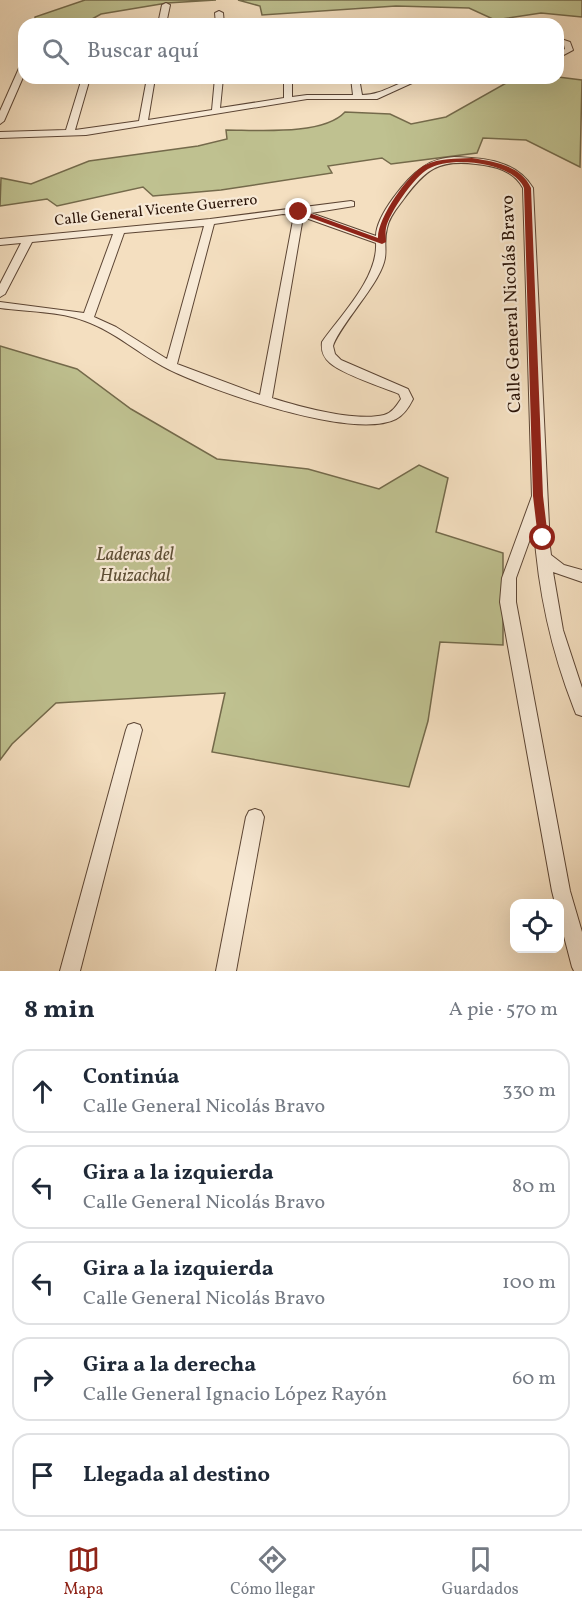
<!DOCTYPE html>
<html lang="es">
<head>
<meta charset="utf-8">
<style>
	body { margin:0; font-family:Vollkorn,serif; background:#f6f6f7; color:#1f2937 }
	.controls { position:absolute; right:18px; bottom:18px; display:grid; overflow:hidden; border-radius:12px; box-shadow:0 6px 24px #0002 }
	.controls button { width:54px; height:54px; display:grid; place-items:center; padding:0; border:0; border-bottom:2px solid #e0e1e3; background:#fff; color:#1f2937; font:30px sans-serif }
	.stop { position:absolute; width:18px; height:18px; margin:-14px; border:4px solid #8f2418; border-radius:50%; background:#fff }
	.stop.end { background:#8f2418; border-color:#fff; box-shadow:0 2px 6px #0008 }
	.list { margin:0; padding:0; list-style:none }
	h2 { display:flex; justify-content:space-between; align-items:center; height:78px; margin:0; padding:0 24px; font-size:26px }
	h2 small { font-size:20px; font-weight:400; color:#747a83 }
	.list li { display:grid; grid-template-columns:39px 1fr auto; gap:18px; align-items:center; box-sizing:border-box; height:84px; margin:0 12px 12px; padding:0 12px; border:2px solid #e0e1e3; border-radius:18px }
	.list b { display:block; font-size:22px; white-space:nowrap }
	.list p { margin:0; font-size:20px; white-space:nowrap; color:#747a83 }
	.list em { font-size:20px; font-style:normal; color:#747a83 }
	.icon { flex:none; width:33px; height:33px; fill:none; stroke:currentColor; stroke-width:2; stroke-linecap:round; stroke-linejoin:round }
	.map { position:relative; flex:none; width:582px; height:971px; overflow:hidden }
	.search { position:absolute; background:#fff; box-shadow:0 6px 24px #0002; left:18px; right:18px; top:18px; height:66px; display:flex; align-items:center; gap:15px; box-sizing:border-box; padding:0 21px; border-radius:18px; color:#747a83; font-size:22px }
	.sheet { height:558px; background:#fff }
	nav { display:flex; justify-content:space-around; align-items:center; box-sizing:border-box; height:84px; border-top:2px solid #e0e1e3; background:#fff; font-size:16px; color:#747a83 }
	nav a { display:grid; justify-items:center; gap:3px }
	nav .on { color:#8f2418 }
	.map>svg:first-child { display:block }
	.green { fill:#bfc190; stroke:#746a4b; stroke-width:1.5 }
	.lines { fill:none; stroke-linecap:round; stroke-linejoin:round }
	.street-casing { stroke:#5c4534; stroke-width:2 }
	.street { fill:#f8ead6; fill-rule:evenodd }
	.route { fill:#8f2418 }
	.labels { text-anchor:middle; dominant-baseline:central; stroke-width:4.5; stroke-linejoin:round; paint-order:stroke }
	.far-street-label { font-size:15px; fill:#291206; stroke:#f8ead6 }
	.street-label { font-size:18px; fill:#291206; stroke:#f8ead6 }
	.park-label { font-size:18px; font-style:italic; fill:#5e4f36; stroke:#f8ead6 }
</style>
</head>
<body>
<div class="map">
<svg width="582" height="971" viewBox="0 0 582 971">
	<rect width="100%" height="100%" fill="#f4dfc0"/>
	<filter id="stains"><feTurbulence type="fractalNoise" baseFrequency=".00333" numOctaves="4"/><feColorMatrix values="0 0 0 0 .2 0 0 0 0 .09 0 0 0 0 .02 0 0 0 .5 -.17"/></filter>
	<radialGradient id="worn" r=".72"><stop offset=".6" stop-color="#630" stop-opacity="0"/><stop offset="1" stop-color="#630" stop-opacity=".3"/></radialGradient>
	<g class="green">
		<polygon points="85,0 216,0 167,3 101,14 83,24 35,24 35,17"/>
		<polygon points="238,0 582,0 582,17 541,13 495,20 469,8 396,6 262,15 260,6"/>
		<path d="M558,77L582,80L580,167L526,140L483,138L477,153L391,164L382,158L328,166L332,173L221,190L153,196L143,187L57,206L47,199L0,206L1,178L31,184L89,161L198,146L227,139L226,130C256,130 323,136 345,112L390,114L411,124L446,117L515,78Z"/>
		<polygon points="0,346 77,369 131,409 217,459 308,469 379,489 419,465 448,478 436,532 503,553 503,645 440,642 428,721 409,787 212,752 225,693 56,703 12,744 0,760"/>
	</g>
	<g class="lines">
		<defs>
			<g id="street">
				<polygon points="166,3 170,5 166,24 158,24 162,5"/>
				<polygon points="219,11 223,13 224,24 216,24 215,13"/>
				<polygon points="100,19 106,19 106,24 98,24"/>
				<polygon points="386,22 421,22 425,24 382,24"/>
				<polygon points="558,38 570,42 573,50 558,58 558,53 565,49 564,45 558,43"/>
				<polygon points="24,64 24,75 4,121 0,124 0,111 20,66"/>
				<path d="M82,78H90L75,130L139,121L147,78H155L148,120L212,110L215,78H223L220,108L284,98V78H292V97L307,95H353L351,78H359L362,95C386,95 400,78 423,78L377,99H307L86,135L0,138V132L66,130Z"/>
				<path d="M454,157C484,158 516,160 533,188L550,547L551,555L564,565L582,570V582L553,572L563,630L582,688V716L576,714L574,709C551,650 538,591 534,528L516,578V602L570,891L582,932V971H574L572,967L560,921V903H555L552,891L500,602L502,578L532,496L523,188C513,170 495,166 476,164C438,159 425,170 403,200C397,208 389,217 387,228C382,248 391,253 378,276C369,294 337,331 333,346L335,354L341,360L408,389L413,399C409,407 404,415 396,419C353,441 210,390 168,369C140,355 116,332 85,321C59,311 28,312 0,308V302L84,313L113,234L32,242L5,294L0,297V284L21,243L0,245V239L210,219L351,201L354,202V206L311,213L376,236C376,216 406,178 423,167C432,160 443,158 454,157ZM283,214L294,215L260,395L177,364L214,224ZM303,217L376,243C378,278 341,315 322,342C321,351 323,357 330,363C342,374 382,387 399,394L401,399C397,405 392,413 384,415C356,422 300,407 272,398ZM204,226L167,359L116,327L94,317L124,233Z"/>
				<polygon points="134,723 140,725 142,730 80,971 60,971 126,730 128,725"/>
				<polygon points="255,809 261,811 264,817 236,971 216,971 246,817 249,811"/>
			</g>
		</defs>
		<use href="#street" class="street-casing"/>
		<use href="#street" class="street"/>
	</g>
	<path class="route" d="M472,158C494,162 521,165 531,188L543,496L548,538L543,542L538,538L533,496L524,188C513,162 451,155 428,169C415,176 389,213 386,228C385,233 386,237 386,242L382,244L295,212L301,210L378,238C377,219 408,174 425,165C440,158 456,159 472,158Z"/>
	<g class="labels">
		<g class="far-street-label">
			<text transform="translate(156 211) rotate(-6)">Calle General Vicente Guerrero</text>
		</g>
		<g class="street-label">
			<text transform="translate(512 304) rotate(-92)">Calle General Nicolás Bravo</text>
		</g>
		<g class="park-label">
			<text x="135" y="555">Laderas del<tspan x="135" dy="21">Huizachal</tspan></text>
		</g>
	</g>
	<rect width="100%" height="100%" filter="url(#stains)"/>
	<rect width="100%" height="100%" fill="url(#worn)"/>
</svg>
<div class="controls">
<button><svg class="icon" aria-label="locate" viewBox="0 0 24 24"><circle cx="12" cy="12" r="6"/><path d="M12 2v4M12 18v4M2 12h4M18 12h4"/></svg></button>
</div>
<div class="stop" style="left:543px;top:538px"></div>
<div class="stop end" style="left:299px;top:212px"></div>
<div class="search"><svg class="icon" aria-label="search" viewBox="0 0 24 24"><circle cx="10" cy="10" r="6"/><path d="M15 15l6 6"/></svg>Buscar aquí</div>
</div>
<section class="sheet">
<h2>8 min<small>A pie · 570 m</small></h2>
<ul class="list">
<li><svg class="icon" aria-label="ahead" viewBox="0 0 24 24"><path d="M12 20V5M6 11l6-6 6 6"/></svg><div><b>Continúa</b><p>Calle General Nicolás Bravo</p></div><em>330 m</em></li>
<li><svg class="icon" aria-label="left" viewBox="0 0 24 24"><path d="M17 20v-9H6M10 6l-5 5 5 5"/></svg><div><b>Gira a la izquierda</b><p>Calle General Nicolás Bravo</p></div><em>80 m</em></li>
<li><svg class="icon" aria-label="left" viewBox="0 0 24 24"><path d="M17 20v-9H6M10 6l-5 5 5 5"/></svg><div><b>Gira a la izquierda</b><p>Calle General Nicolás Bravo</p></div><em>100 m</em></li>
<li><svg class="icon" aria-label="right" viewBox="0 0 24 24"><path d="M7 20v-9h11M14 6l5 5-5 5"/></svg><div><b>Gira a la derecha</b><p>Calle General Ignacio López Rayón</p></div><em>60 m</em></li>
<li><svg class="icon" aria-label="arrive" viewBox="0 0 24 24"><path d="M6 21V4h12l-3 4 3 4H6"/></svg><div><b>Llegada al destino</b></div></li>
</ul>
</section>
<nav>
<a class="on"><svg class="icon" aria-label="map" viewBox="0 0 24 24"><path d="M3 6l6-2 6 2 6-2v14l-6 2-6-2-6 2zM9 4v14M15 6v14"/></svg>Mapa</a>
<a><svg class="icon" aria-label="directions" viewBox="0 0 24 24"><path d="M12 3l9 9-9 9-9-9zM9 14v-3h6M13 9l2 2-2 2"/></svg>Cómo llegar</a>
<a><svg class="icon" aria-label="saved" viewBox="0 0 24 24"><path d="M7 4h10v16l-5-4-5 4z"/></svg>Guardados</a>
</nav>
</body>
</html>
